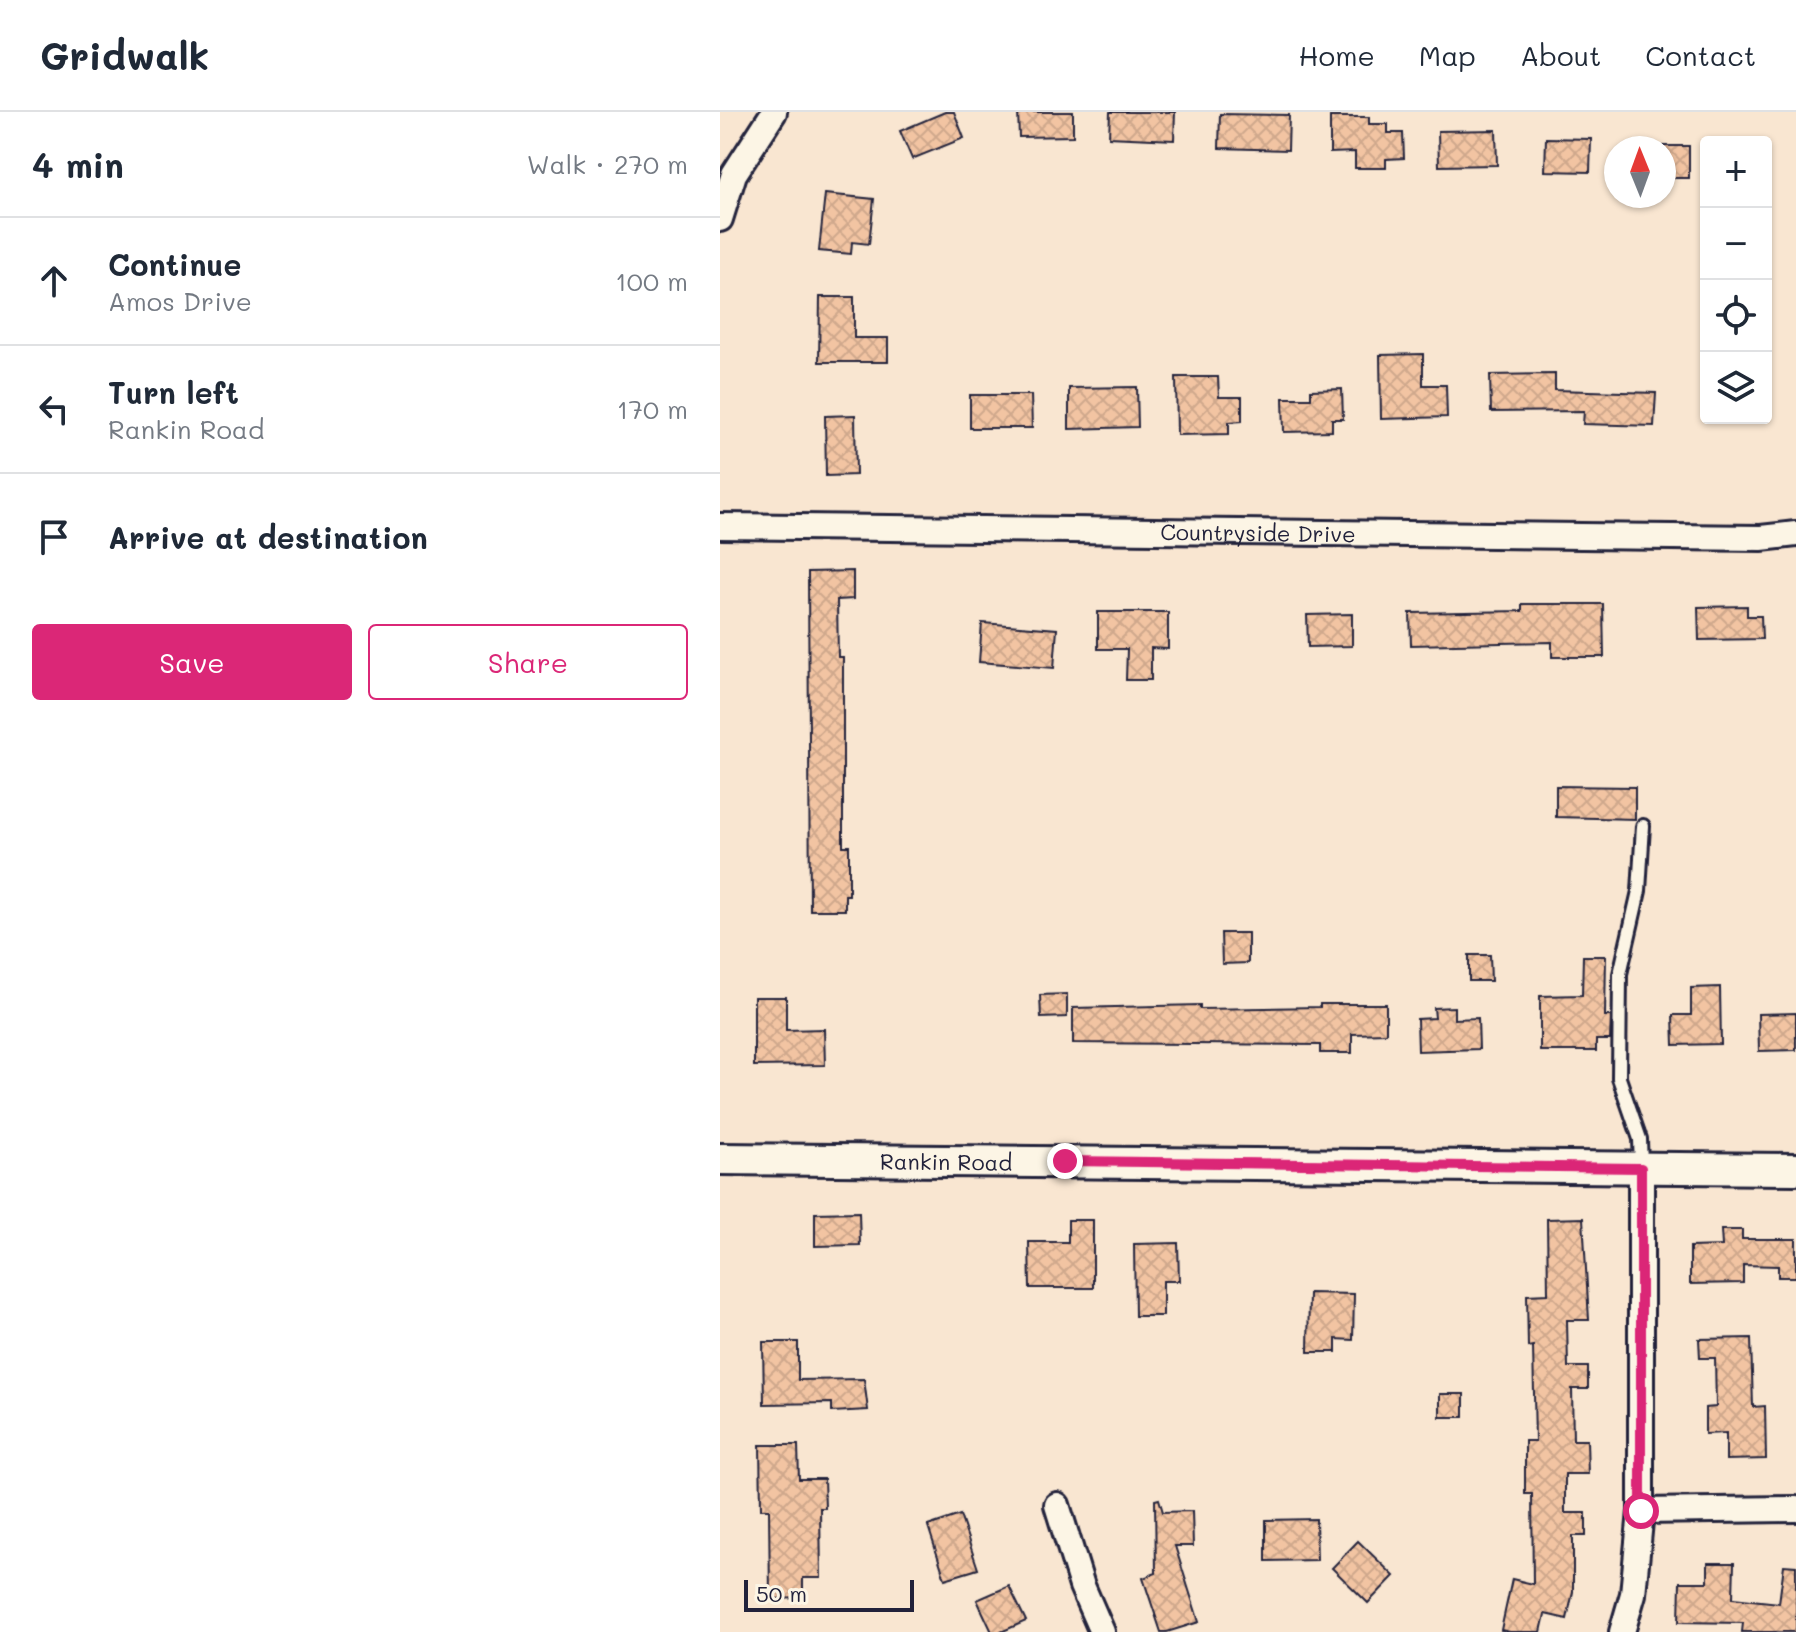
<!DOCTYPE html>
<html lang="en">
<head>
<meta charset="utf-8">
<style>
	body { margin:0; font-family:Mali,sans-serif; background:#f2f2f3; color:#1f2937 }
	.controls { position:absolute; right:24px; top:24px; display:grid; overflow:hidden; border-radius:8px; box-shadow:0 2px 6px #0004 }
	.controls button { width:72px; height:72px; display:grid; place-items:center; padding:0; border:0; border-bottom:2px solid #e0e1e3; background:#fff; color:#1f2937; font:40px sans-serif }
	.compass { position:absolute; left:884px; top:24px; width:72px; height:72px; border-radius:50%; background:#fff; box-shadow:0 2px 6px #0004; rotate:359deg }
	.scale { position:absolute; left:24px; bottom:20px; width:170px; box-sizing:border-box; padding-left:8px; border:4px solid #22223b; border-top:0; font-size:22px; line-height:28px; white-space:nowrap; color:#22223b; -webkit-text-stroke:6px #fcf5e5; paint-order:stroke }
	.stop { position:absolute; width:24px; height:24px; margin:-18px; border:6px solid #db2777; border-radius:50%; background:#fff }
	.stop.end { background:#db2777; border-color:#fff; box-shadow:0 2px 8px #0008 }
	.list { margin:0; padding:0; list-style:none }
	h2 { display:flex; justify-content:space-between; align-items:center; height:104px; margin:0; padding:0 32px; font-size:34px }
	h2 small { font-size:26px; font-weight:400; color:#747a83 }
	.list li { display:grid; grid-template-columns:52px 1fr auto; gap:24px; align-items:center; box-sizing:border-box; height:128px; padding:0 32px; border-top:2px solid #e0e1e3 }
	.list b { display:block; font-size:30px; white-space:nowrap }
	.list p { margin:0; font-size:26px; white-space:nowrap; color:#747a83 }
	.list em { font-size:26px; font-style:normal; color:#747a83 }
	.actions { display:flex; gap:16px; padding:24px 32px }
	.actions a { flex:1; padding:18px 0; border:2px solid #db2777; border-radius:8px; text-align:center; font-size:28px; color:#db2777 }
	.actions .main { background:#db2777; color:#fff }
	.icon { flex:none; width:44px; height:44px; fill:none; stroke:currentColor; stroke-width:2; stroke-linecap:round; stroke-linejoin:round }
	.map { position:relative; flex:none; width:1076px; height:1520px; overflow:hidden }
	header { display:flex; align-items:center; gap:48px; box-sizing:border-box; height:112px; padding:0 40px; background:#fff; border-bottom:2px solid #e0e1e3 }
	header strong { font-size:38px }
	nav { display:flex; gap:44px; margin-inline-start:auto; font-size:28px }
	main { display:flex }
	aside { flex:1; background:#fff }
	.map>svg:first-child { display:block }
	.building { fill:url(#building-cross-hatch); stroke:#22223b; stroke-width:2 }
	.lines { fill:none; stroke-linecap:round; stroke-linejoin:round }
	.service-casing { stroke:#22223b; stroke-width:18 }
	.minor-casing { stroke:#22223b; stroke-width:30 }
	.tertiary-casing { stroke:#22223b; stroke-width:36 }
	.service { stroke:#fcf5e5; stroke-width:12 }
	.minor { stroke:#fcf5e5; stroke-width:24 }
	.tertiary { stroke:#fcf5e5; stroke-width:30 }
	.route { stroke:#db2777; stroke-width:10 }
	.labels { text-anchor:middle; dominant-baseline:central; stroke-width:8; stroke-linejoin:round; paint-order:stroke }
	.street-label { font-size:22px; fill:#22223b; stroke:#fcf5e5 }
</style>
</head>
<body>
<header>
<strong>Gridwalk</strong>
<nav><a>Home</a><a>Map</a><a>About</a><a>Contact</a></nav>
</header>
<main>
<aside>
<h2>4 min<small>Walk · 270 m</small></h2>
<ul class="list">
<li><svg class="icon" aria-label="ahead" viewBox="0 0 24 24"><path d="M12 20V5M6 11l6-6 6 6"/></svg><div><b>Continue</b><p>Amos Drive</p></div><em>100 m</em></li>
<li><svg class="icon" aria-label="left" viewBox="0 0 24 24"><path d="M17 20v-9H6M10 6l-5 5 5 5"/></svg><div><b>Turn left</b><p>Rankin Road</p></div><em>170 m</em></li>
<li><svg class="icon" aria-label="arrive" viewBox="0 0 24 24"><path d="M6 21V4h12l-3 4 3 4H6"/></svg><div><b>Arrive at destination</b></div></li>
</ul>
<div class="actions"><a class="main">Save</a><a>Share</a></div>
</aside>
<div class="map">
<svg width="1076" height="1520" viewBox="0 0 1076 1520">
	<defs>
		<pattern id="building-cross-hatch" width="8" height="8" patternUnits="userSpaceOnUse" patternTransform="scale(2)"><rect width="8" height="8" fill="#f2c4a2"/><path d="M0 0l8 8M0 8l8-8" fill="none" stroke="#cfa88c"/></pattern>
	</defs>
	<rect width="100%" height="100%" fill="#f9e6d1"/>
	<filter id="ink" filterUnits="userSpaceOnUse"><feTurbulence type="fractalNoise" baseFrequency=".0125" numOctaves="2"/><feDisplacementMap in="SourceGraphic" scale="16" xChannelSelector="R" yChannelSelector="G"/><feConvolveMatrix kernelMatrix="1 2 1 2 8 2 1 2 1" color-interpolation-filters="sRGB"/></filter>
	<g filter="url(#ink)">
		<g class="building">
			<polygon points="225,0 234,0 244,26 192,47 180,19"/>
			<polygon points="298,0 353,0 353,24 299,25"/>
			<polygon points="390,0 455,0 454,28 389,25"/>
			<polygon points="500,2 569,3 568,38 499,36"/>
			<polygon points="610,5 649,5 649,12 668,12 668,21 683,21 684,46 666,47 666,56 635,56 635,40 610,41"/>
			<polygon points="776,18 777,53 719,54 718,19"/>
			<polygon points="826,26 871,27 870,60 825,59"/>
			<rect x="944" y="34" width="25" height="32"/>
			<polygon points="105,82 154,87 149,132 132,130 131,142 99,139"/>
			<polygon points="100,185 134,185 134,226 168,226 168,250 99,250"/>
			<polygon points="703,242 703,273 726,273 727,305 661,307 660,243"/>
			<polygon points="835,262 835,278 936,281 934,314 863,312 864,299 771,300 770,263"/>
			<polygon points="456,265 498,265 499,285 522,285 522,309 509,310 509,322 457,323"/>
			<polygon points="417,275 418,315 349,317 349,276"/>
			<polygon points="622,277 623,307 612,307 612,319 564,320 563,286 591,286 591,278"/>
			<polygon points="250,283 311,283 312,316 250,316"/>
			<polygon points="135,303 136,363 106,364 105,304"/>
			<polygon points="133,459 133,487 117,488 118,545 123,545 123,734 129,734 129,783 125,783 125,798 90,798 88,460"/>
			<polygon points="802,492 883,492 884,545 832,545 832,530 691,533 690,501 802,499"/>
			<polygon points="1027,494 1027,504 1041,504 1042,527 979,528 978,495"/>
			<polygon points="378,500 448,500 448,537 431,536 431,568 406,568 407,537 378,537"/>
			<polygon points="632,502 632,534 588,535 587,503"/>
			<polygon points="262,511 337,517 334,556 259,550"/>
			<polygon points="836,674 915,675 915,707 836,705"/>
			<polygon points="501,821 528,821 528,851 502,852"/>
			<polygon points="749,843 770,843 771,869 749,869"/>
			<polygon points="863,844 886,844 885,904 891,904 890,928 876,928 876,939 820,939 820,884 862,883"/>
			<polygon points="1000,875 1001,932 954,933 953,903 971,903 971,876"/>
			<polygon points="347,882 347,905 321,906 320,883"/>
			<polygon points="34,885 66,885 66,918 104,917 105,953 34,954"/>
			<polygon points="600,892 666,892 666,921 632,922 632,941 600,941 600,933 353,931 353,896 480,893 480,897 600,895"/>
			<polygon points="734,895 734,907 758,906 759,937 698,939 697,907 715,906 714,896"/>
			<polygon points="1076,901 1076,938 1039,939 1038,902"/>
			<polygon points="139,1100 140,1133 95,1134 95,1101"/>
			<polygon points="863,1106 869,1208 847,1208 848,1255 868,1255 868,1277 852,1277 853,1328 867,1328 868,1362 845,1362 845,1401 866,1401 866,1424 853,1424 853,1480 847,1507 825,1502 821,1520 790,1520 781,1518 792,1467 813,1472 812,1382 805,1382 805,1329 815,1329 813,1234 808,1235 807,1183 828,1182 827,1107"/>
			<polygon points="348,1108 373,1108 373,1176 310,1176 309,1130 348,1130"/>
			<polygon points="1001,1118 1022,1118 1022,1127 1076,1127 1076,1165 1058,1165 1058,1154 1023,1153 1023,1171 970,1172 970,1135 1002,1134"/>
			<polygon points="458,1131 459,1169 443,1169 443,1204 415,1204 414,1132"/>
			<polygon points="589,1181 634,1182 633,1228 616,1227 616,1240 588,1240"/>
			<polygon points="1031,1226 1033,1295 1045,1294 1046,1347 1006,1348 1006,1321 985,1322 985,1296 996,1295 995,1246 980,1246 979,1227"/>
			<polygon points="43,1230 78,1230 78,1268 144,1267 148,1298 112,1300 112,1291 44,1292"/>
			<rect x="720" y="1282" width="24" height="23"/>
			<polygon points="40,1333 78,1333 79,1367 104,1367 105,1396 100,1396 101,1466 83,1466 83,1486 50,1487 49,1397 41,1397"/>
			<polygon points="439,1387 443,1400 472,1399 473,1434 455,1434 479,1510 447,1520 441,1520 423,1466 436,1461 435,1388"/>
			<polygon points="240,1403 258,1457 225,1467 208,1414"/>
			<polygon points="596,1407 597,1448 546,1449 546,1408"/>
			<polygon points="638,1429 674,1464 648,1491 612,1456"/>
			<polygon points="988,1451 1014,1451 1013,1486 1059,1491 1064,1453 1076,1454 1076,1520 1022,1520 1023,1511 959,1510 960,1470 988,1470"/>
			<polygon points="289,1474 306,1509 281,1520 272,1520 257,1488"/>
		</g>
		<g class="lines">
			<defs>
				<polyline id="service" points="921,1056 920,1027 899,966 900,862 919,779 923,714"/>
				<g id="minor">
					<polyline points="0,107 14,62 54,0"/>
					<path id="s1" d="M0,414L1041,426L1076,422"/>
					<polyline points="337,1393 362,1474 382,1520"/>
					<polyline points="921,1399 1076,1397"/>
					<polyline points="902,1520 913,1482 921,1399 921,1056"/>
				</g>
				<g id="tertiary">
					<path id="s2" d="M0,1047L1076,1057"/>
				</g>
			</defs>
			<use href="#service" class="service-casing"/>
			<use href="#minor" class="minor-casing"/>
			<use href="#tertiary" class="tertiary-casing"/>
			<use href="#service" class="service"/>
			<use href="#minor" class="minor"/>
			<use href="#tertiary" class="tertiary"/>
		</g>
	</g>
	<g class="lines" filter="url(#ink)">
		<polyline class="route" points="345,1049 921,1056 921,1399"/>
	</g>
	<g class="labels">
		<g class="street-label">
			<text stroke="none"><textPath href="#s1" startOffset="538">Countryside Drive</textPath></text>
			<text stroke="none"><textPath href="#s2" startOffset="226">Rankin Road</textPath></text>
		</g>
	</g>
</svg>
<div class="controls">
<button>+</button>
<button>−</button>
<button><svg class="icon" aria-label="locate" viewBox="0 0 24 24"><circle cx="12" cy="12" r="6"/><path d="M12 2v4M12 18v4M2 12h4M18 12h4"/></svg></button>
<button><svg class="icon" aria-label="layers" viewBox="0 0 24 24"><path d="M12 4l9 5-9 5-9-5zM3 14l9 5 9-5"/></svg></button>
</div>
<svg class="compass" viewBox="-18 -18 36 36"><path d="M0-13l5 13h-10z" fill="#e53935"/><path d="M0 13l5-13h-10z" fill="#747a83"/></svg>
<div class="scale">50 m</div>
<div class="stop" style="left:921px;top:1399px"></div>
<div class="stop end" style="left:345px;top:1049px"></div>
</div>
</main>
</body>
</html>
